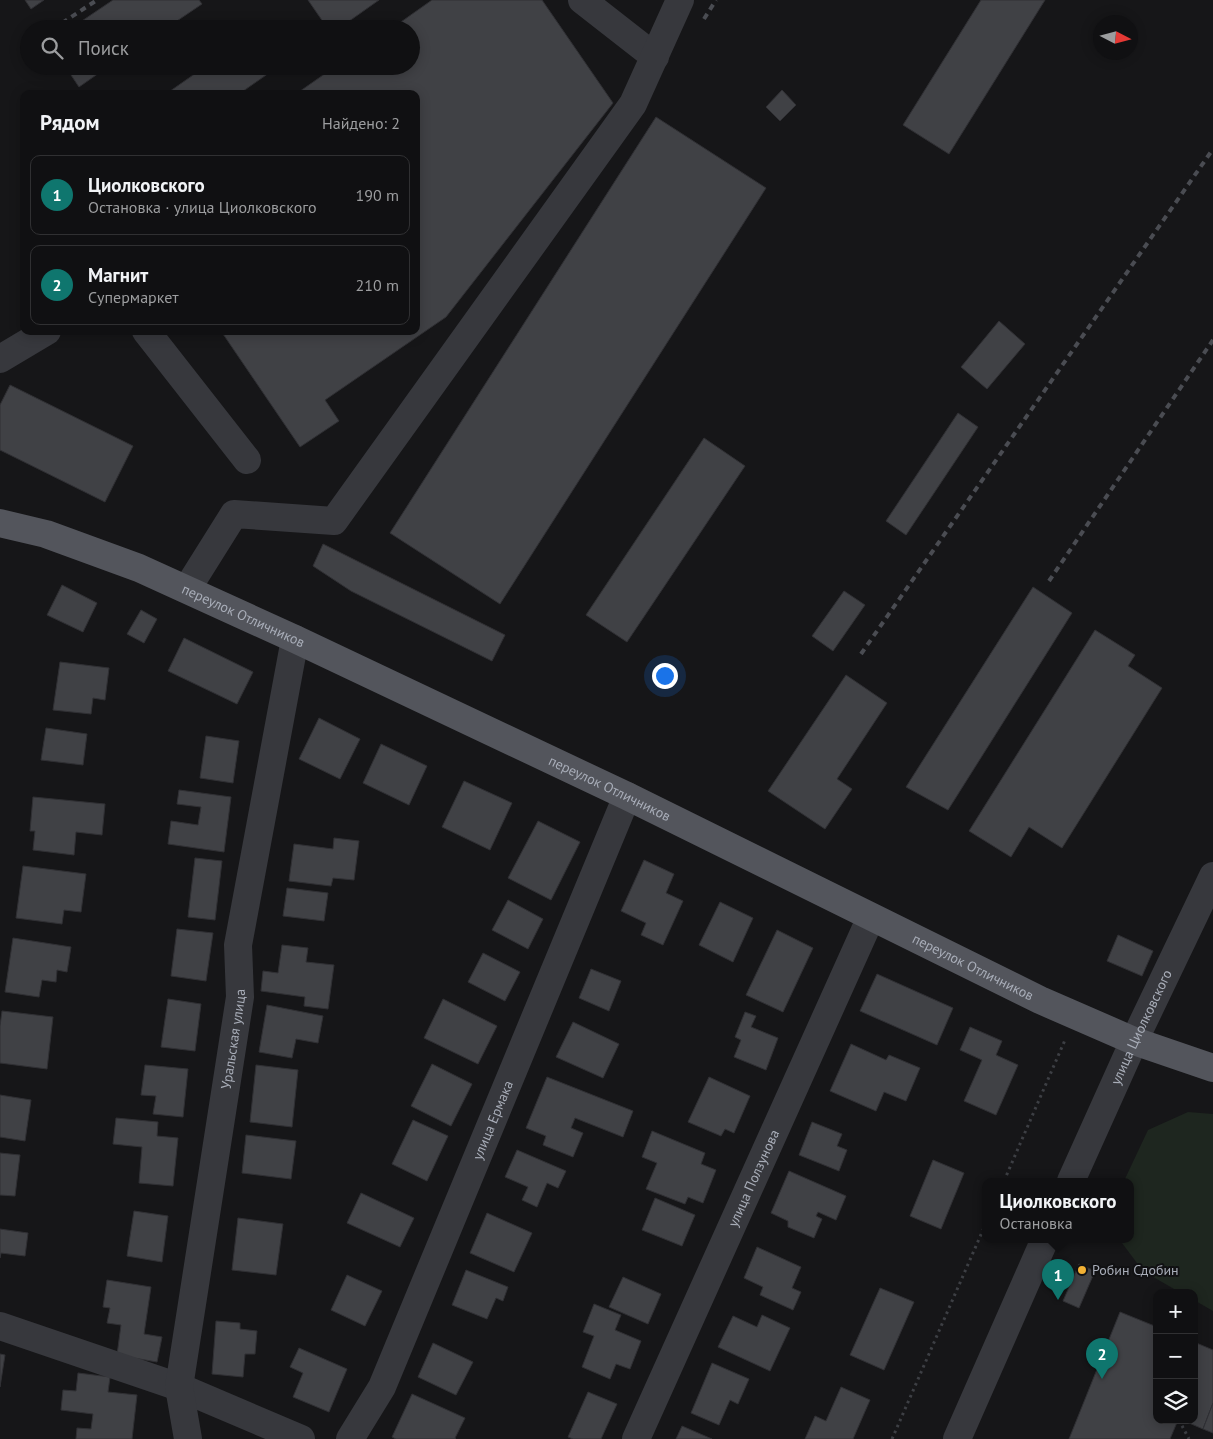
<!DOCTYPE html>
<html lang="ru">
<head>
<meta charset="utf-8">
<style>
	body { margin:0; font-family:"PT Sans",sans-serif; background:#19191b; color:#f1f3f6 }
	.controls { position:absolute; right:15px; bottom:15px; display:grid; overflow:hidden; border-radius:10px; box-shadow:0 2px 12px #0003 }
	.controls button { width:45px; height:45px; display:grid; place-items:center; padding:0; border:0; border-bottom:1px solid #303032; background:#101012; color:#f1f3f6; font:25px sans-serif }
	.compass { position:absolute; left:1093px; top:15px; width:45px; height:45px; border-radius:50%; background:#101012; box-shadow:0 2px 12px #0003; rotate:96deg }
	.you { position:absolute; left:664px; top:675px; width:18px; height:18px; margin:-12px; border:4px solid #fff; border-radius:50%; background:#1a73e8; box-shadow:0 0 0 8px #1a73e833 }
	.badge { display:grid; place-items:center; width:32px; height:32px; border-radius:50%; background:#0f766e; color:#fff; font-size:16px; font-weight:700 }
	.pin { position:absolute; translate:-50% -41px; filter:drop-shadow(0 1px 2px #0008) }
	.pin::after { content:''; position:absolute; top:26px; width:18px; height:15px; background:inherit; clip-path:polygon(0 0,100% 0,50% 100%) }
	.popup { position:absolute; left:982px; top:1178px; width:152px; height:65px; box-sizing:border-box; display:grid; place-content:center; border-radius:10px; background:#101012; filter:drop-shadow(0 1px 4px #0005); font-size:16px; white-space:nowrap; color:#9c9d9f }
	.popup b { font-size:19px; color:#f1f3f6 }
	.popup::after { content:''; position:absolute; left:50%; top:100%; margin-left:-10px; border:10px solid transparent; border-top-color:#101012 }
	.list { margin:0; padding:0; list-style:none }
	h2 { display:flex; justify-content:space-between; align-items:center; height:65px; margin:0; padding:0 20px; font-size:21px }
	h2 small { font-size:16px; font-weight:400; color:#9c9d9f }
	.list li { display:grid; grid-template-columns:32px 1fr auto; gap:15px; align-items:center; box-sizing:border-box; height:80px; margin:0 10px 10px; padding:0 10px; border:1px solid #303032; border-radius:10px }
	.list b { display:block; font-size:19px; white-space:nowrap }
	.list p { margin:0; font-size:16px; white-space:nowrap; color:#9c9d9f }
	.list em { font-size:16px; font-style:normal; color:#9c9d9f }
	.icon { flex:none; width:28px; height:28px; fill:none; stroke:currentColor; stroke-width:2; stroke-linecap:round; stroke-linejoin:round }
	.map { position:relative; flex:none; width:1213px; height:1439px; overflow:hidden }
	.search { position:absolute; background:#101012; box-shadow:0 2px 12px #0003; left:20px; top:20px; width:400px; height:55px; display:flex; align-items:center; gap:12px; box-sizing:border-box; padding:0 18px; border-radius:28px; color:#9c9d9f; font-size:19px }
	.panel { position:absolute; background:#101012; box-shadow:0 2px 12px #0003; left:20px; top:90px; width:400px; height:245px; border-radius:10px }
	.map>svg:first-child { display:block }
	.green { fill:#1e261f }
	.building { fill:#404145; stroke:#303034 }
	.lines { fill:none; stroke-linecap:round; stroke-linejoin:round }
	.path { stroke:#3d3f44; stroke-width:3; stroke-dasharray:2.5 4; stroke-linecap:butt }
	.minor { stroke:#37383d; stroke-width:28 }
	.major { stroke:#53555c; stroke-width:28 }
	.rail { stroke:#4a4c52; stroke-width:4; stroke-dasharray:6 5; stroke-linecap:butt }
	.poi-dot { fill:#f2b134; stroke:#111113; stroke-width:2 }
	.labels { text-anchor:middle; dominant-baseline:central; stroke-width:4; stroke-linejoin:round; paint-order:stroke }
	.street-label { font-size:14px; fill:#a8adb8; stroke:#111113 }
	.poi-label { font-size:14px; fill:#a8adb8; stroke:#111113; text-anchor:start }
</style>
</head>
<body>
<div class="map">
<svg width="1213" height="1439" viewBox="0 0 1213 1439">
	<rect width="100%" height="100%" fill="#161618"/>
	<polygon class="green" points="1188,1112 1213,1114 1213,1311 1194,1300 1194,1293 1181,1293 1143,1271 1119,1239 1130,1239 1130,1181 1124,1181 1148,1130"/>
	<g class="building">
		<polygon points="25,0 44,0 31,9"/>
		<polygon points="113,0 199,0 202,4 165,29 70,29"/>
		<polygon points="308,0 379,0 338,29 328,29"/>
		<polygon points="432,0 542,0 613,103 446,317 325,400 339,421 300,447 221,331 416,331 416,94 296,94 336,66 411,66 411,29 391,29"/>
		<polygon points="981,0 1045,0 949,154 903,125"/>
		<polygon points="271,21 277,29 260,29"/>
		<polygon points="65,66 109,66 79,87"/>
		<polygon points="206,66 279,66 239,94 166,94"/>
		<polygon points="782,90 796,105 780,121 766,107"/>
		<polygon points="656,117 766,188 500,604 390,533"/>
		<polygon points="999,321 1025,344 987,389 961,367"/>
		<polygon points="10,385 133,446 105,502 0,450 0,405"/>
		<polygon points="958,413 978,427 906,535 886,521"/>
		<polygon points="704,438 745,466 627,642 586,615"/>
		<polygon points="323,544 505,635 492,661 351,591 313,566"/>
		<polygon points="62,585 97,603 83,632 47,615"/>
		<polygon points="1033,587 1072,613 948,810 906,787"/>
		<polygon points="844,591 865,605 833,651 812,636"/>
		<polygon points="141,610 157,619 144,643 127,634"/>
		<polygon points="1095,630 1135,655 1128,666 1162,688 1062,848 1029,827 1011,857 969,831"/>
		<polygon points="184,638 253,672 237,704 168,671"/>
		<polygon points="60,662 109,668 105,700 93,698 91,714 53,710"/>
		<polygon points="846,675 887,703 837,779 852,789 825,829 768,791"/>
		<polygon points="319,718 360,739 340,779 299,759"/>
		<polygon points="46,728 87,734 83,765 41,760"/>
		<polygon points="206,736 239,741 233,783 200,778"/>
		<polygon points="381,744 427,766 409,805 363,783"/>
		<polygon points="464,781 512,803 490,850 442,827"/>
		<polygon points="179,790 231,797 224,852 168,844 171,821 198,825 201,807 177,804"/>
		<polygon points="33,797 105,804 102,835 76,832 74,855 33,850 35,831 30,831"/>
		<polygon points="538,821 580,842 551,900 508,878"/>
		<polygon points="334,838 359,841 354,880 333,878 331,886 289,881 294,844 333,849"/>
		<polygon points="195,858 222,861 215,920 188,917"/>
		<polygon points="644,860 674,874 666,893 683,901 663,945 641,935 646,923 621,911"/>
		<polygon points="23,866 86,874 81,912 64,910 62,924 16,918"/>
		<polygon points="287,888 328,893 324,921 283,916"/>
		<polygon points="508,900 543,919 528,949 492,930"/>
		<polygon points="720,902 753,918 733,962 699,945"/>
		<polygon points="177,929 213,933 206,981 171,976"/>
		<polygon points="777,930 813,948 783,1012 746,995"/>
		<polygon points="1118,935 1153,951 1142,976 1107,961"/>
		<polygon points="13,938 71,947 67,972 57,970 56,982 42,980 39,997 5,992"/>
		<polygon points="282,945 308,948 306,962 334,965 328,1009 304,1006 305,997 261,991 263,971 278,973"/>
		<polygon points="483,953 520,972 505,1001 468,982"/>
		<polygon points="591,969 621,981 609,1011 579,998"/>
		<polygon points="877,974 953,1008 937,1045 860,1011"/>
		<polygon points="168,999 201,1004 195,1051 161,1047"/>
		<polygon points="443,999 497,1026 478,1064 424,1038"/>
		<polygon points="267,1005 323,1016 318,1043 296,1039 292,1058 259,1052"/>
		<polygon points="2,1011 53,1017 47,1069 0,1063 0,1026"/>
		<polygon points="745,1012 756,1016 751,1027 778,1038 766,1070 734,1057 741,1040 735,1037"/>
		<polygon points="573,1022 619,1044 603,1078 556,1057"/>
		<polygon points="970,1027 1002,1041 996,1055 1018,1065 996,1115 964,1101 982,1060 960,1050"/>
		<polygon points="851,1044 886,1060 889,1055 920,1068 906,1101 884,1092 876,1111 830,1091"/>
		<polygon points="432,1064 472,1084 451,1126 411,1106"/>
		<polygon points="145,1065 188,1069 183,1117 153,1114 156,1096 141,1095"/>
		<polygon points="256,1065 298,1070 292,1127 250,1122"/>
		<polygon points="547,1077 633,1111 623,1137 575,1118 571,1128 583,1133 573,1157 543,1145 546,1136 526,1128"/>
		<polygon points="709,1077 750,1096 734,1133 725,1129 721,1136 688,1122"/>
		<polygon points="0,1095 31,1100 25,1141 0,1137"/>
		<polygon points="116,1118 158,1122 157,1136 178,1138 173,1186 139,1183 142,1147 113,1144"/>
		<polygon points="413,1120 448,1136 427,1181 392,1164"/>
		<polygon points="812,1122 842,1134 837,1146 847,1150 839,1171 799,1155"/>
		<polygon points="652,1131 705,1153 701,1164 716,1170 703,1203 688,1197 685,1204 646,1189 657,1163 642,1157"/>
		<polygon points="246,1135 296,1141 291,1179 242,1173"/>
		<polygon points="517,1150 566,1171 558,1188 547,1183 537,1207 522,1200 528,1187 505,1177"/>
		<polygon points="0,1153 20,1155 15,1196 0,1195"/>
		<polygon points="933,1160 964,1173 941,1229 910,1216"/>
		<polygon points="789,1171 846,1196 836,1220 818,1212 816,1216 822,1219 814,1238 788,1227 788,1221 771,1213"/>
		<polygon points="361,1193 414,1218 400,1247 347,1223"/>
		<polygon points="655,1198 695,1215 682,1246 642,1230"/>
		<polygon points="134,1211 168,1216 162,1262 127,1256"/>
		<polygon points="487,1213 532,1233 514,1272 470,1253"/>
		<polygon points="238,1218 283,1224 276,1275 232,1270"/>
		<polygon points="0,1229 28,1233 25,1256 1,1253 0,1258"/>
		<polygon points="757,1247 801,1267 792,1288 801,1292 793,1310 760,1295 763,1287 744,1278"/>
		<polygon points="1079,1264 1095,1271 1079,1308 1063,1301"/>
		<polygon points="466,1270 508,1287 503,1301 496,1298 487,1319 452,1305"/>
		<polygon points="347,1275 382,1291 365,1326 331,1310"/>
		<polygon points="623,1277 661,1294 648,1324 609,1307"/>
		<polygon points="107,1280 151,1287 144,1334 162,1337 157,1362 117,1355 121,1325 107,1323 110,1308 103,1307"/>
		<polygon points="880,1288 914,1302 884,1370 850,1355"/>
		<polygon points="594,1304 621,1315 615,1330 641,1341 630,1369 616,1364 610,1379 582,1367 594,1336 583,1332"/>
		<polygon points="1120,1312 1157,1327 1157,1420 1178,1420 1170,1439 1069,1439"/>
		<polygon points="762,1315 790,1328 770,1371 718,1347 733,1316 757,1327"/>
		<polygon points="216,1321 240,1323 240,1329 257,1331 255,1354 245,1354 243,1377 212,1374"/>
		<polygon points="1194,1342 1213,1350 1213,1403 1203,1429 1182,1420 1194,1420"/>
		<polygon points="433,1343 473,1362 456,1395 418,1377"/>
		<polygon points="299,1348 347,1369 329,1412 293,1397 303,1373 290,1367"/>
		<polygon points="0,1354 5,1355 0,1387"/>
		<polygon points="712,1363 749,1379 738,1404 730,1400 719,1425 691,1413"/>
		<polygon points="78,1373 110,1377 108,1392 137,1395 132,1439 76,1439 77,1428 91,1429 93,1414 61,1410 63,1390 76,1391"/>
		<polygon points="841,1387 870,1400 853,1439 805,1439 815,1416 826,1421"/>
		<polygon points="588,1392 617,1404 601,1439 573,1439 568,1437"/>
		<polygon points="412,1394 465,1418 455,1438 456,1439 396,1439 392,1437"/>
		<polygon points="1213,1403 1213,1433 1203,1429"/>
		<polygon points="682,1426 712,1439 676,1439"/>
	</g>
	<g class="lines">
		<g class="path">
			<polyline points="1004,1181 1065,1040"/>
			<polyline points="1179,1420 1189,1439"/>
			<polyline points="892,1439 986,1223"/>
		</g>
		<g class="minor">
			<polyline points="582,0 655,57"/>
			<polyline points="146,331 247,460"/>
			<polyline points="0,359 47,331"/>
			<polyline points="187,589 234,514 334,521 633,104 680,0"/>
			<path id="s1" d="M1071,1181L1134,1041L1213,876"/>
			<polyline points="0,1326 179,1387 301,1439"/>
			<path id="s2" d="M188,1439L179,1387L240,997L238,945L295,639"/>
			<path id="s3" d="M350,1439L382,1387L627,796"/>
			<path id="s4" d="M636,1439L871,917"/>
			<polyline points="957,1439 1045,1239"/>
		</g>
		<path class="major" id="s5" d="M0,523L46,534L139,568L295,639L627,796L1040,1000L1134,1041L1213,1068"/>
		<g class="rail">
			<polyline points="704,19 716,0"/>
			<polyline points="53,29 97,0"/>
			<polyline points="1049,581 1213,340"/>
			<polyline points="861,654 1213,149"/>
		</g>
	</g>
	<circle class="poi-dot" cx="1082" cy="1270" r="5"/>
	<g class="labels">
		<g class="street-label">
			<text stroke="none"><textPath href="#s5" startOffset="261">переулок Отличников</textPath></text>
			<text stroke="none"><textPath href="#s5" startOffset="666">переулок Отличников</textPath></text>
			<text stroke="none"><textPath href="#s5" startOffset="1071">переулок Отличников</textPath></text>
			<text stroke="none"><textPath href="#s1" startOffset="169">улица Циолковского</textPath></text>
			<text stroke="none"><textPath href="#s2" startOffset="405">Уральская улица</textPath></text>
			<text stroke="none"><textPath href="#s3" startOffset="350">улица Ермака</textPath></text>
			<text stroke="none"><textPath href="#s4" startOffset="286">улица Ползунова</textPath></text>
		</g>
		<g class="poi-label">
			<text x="1092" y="1270">Робин Сдобин</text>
		</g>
	</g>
</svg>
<div class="controls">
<button>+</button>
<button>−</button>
<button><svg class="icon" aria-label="layers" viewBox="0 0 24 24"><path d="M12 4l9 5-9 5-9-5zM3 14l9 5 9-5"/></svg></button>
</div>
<svg class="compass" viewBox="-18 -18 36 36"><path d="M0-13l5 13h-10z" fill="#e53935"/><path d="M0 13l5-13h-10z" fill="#9c9d9f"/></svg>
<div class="you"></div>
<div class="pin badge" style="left:1058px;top:1300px">1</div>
<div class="popup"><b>Циолковского</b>Остановка</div>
<div class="pin badge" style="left:1102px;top:1379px">2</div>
<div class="search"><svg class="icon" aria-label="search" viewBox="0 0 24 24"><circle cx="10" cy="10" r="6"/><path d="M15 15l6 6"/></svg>Поиск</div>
<section class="panel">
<h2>Рядом<small>Найдено: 2</small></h2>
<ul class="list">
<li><span class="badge">1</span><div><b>Циолковского</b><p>Остановка · улица Циолковского</p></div><em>190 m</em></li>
<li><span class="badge">2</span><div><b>Магнит</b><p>Супермаркет</p></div><em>210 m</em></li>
</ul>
</section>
</div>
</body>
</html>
